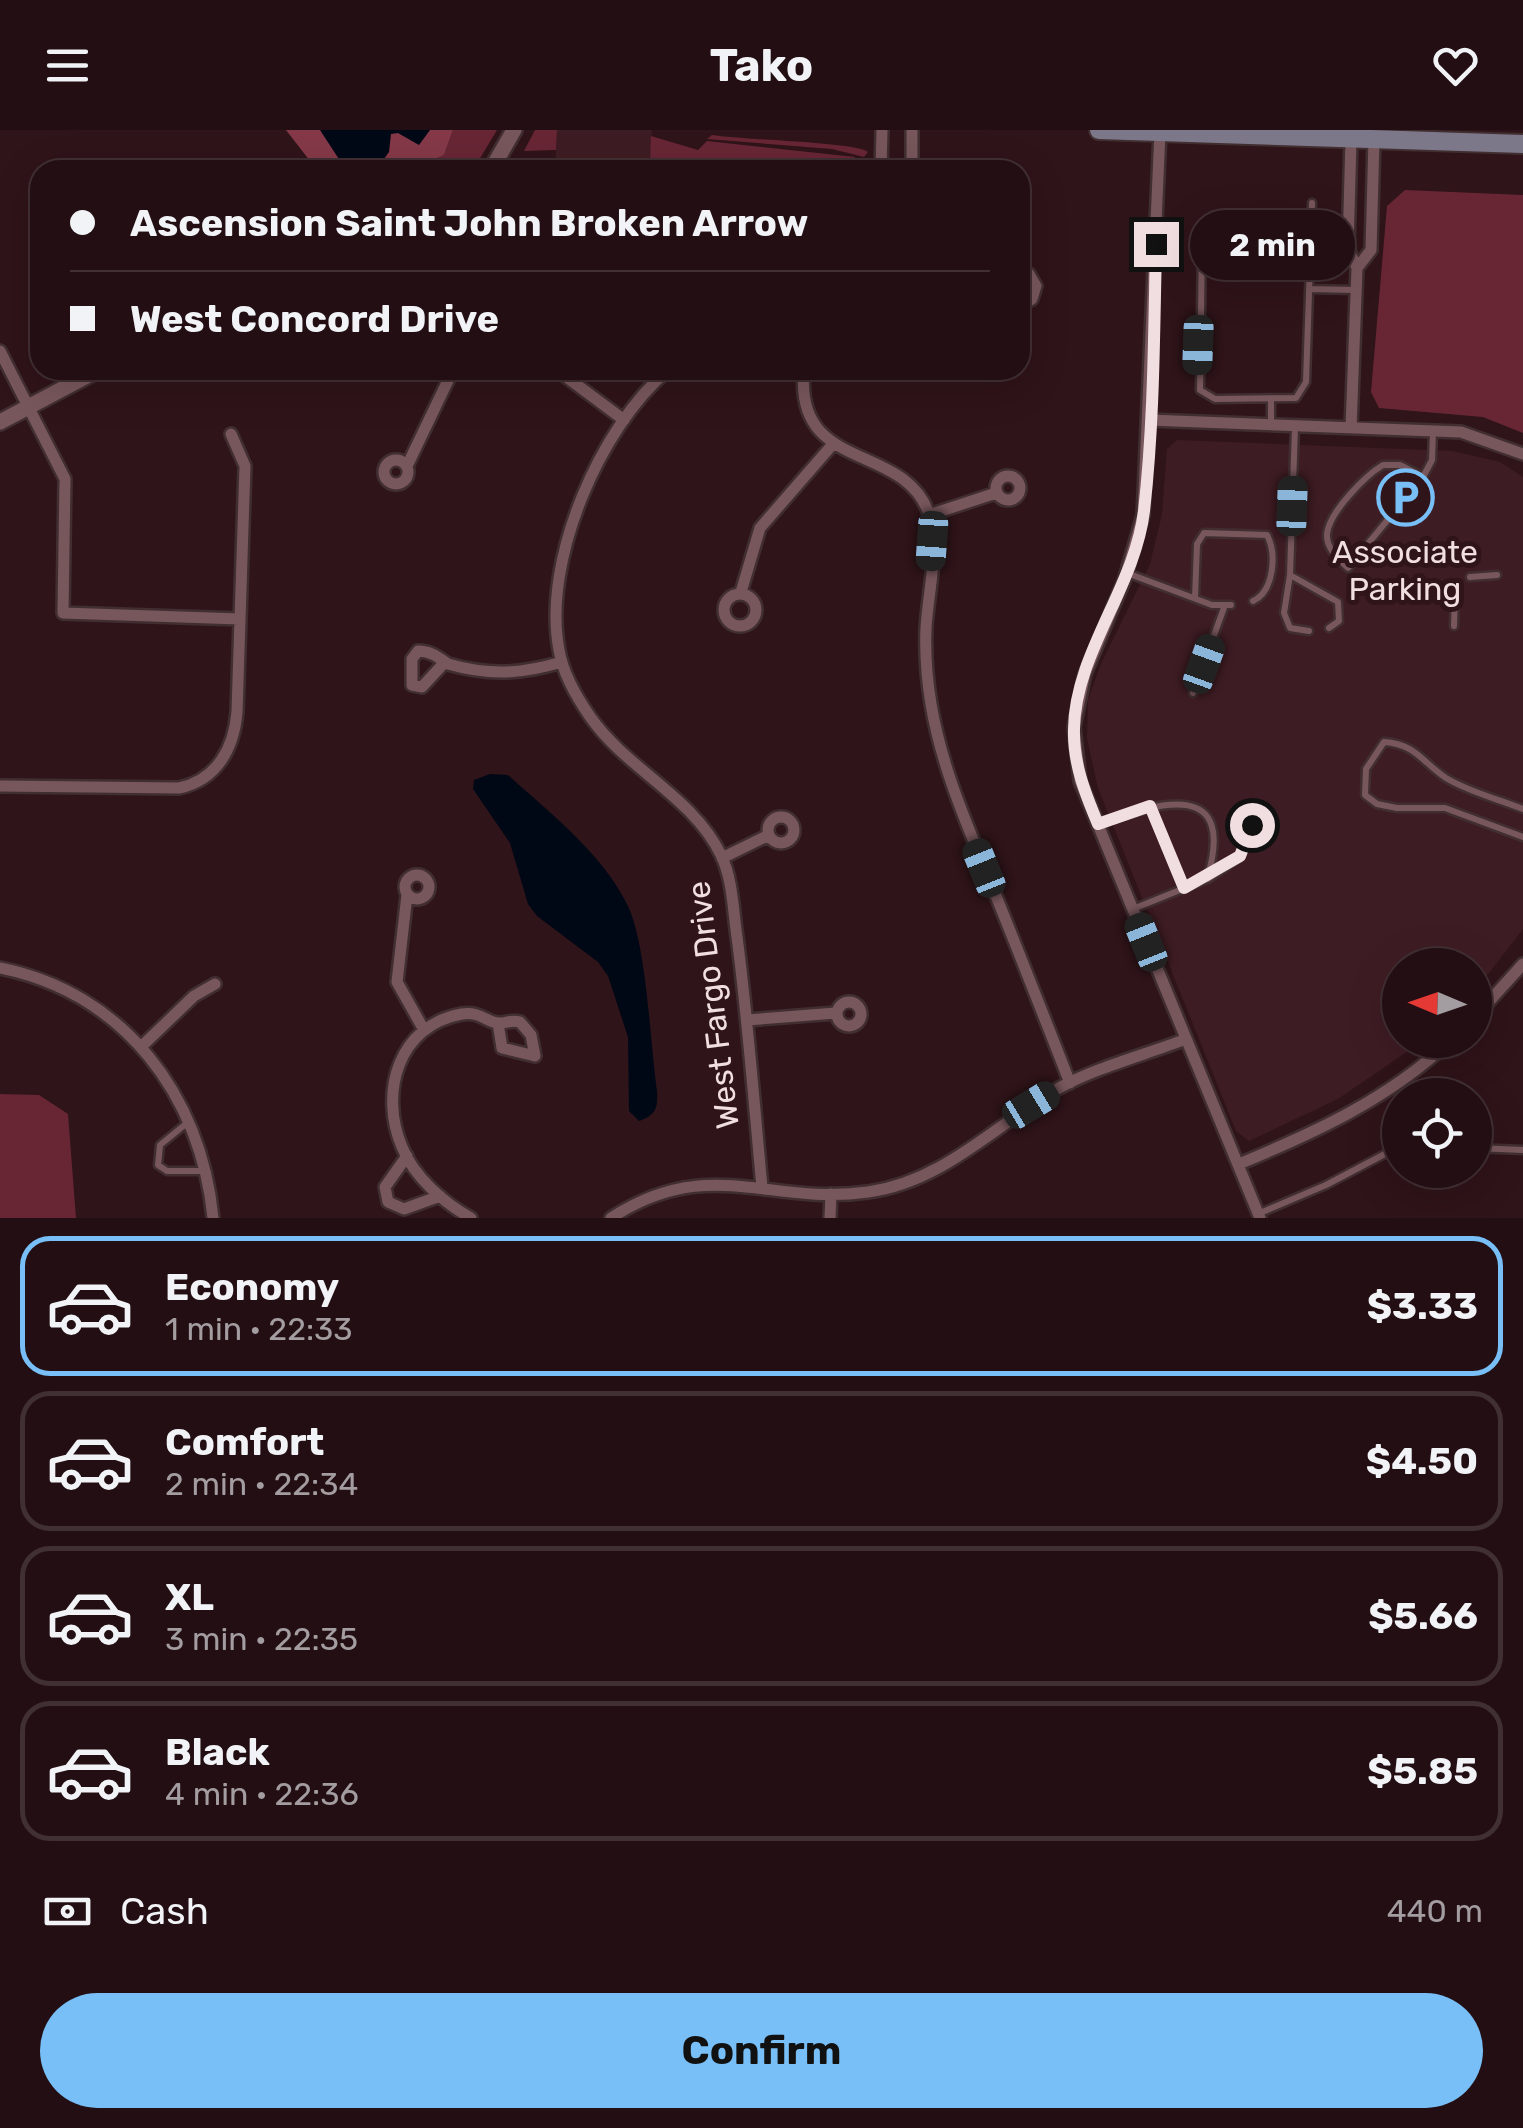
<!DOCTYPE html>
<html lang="en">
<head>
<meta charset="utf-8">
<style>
  body { margin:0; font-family:Rubik,sans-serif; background:#2f1d21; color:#f1f3f6; height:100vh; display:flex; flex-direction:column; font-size:38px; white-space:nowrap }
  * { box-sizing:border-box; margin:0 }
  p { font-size:32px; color:#a39ca0 }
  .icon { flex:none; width:55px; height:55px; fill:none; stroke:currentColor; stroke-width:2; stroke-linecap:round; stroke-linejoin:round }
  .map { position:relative; height:1088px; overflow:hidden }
  .sheet { display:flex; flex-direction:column; background:#230f13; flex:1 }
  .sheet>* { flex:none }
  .banner { position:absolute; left:30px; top:30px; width:1000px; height:220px; border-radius:30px; box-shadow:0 10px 40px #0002,0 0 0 2px #402f33; display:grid; align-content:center; height:220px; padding:0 40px; background:#230f13 }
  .needle { width:65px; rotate:272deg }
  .buttons { position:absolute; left:1382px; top:818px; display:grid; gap:20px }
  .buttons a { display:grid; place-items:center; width:110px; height:110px; border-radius:50%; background:#230f13; box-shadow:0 10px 40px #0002,0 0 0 2px #402f33; font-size:50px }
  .end { position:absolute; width:45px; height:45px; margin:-22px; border:12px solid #f1dee0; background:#111; box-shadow:0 0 0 5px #111 }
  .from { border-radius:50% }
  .bubble { position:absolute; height:70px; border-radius:35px; background:#230f13; box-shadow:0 10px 40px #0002,0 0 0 2px #402f33; font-size:32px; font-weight:700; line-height:70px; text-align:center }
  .car { position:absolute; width:30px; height:60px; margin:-30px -15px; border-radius:12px; box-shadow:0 0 8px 2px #0007; background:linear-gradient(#222 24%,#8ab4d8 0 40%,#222 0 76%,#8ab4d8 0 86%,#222 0) }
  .banner b { display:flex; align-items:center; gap:35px; height:95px; font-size:38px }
  .banner b+b { border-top:2px solid #402f33 }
  .banner i { width:25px; height:25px; background:#f1f3f6 }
  ul { padding:18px 0 0; list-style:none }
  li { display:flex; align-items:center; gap:30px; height:140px; margin:0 20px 15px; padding:0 20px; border:5px solid #402f33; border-radius:30px }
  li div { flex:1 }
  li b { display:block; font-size:38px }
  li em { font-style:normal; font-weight:700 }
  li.selected { border-color:#78bff7 }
  li>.icon { width:90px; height:90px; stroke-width:1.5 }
  .pay { display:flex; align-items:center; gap:25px; height:110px; padding:0 40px; font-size:38px }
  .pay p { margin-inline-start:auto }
  .cta { display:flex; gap:20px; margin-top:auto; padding:20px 40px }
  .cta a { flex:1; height:115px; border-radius:60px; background:#78bff7; color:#111; font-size:40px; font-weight:700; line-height:115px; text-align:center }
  header { display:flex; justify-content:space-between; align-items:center; height:130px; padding:0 40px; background:#230f13; font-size:45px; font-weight:700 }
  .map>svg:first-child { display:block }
</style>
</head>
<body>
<header><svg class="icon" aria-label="menu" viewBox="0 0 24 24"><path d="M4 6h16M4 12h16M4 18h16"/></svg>Tako<svg class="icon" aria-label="heart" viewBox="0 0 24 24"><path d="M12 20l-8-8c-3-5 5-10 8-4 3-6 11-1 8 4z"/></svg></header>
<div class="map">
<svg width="1523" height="1088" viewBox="0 0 1523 1088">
  <rect width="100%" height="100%" fill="#2f1419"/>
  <path fill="#3e1c23" d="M 557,0 L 652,0 L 650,40 L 555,40 Z
    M 1177,310 L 1453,321 L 1500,332 L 1523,347 L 1523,799 L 1475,861 L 1475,835 L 1400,835 L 1400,910 L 1424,910 L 1338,969 L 1249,1011 L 1236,1001 L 1098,658 L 1087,609 L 1088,570 L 1100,536 L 1150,434 L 1162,384 L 1167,319 Z"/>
  <path fill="#682635" d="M 453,0 L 497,0 L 473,40 L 413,40 L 444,25 Z
    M 535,0 L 557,0 L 556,20 L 524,21 Z
    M 712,5 C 743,10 856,12 868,22 L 864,27 L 832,19 L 707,9 Z
    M 651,6 L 698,20 L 707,11 L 855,27 L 854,33 L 650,34 Z
    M 1405,60 L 1523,65 L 1523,303 L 1483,287 L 1379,278 L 1371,262 L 1387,76 Z
    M 0,964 L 39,965 L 68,984 L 76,1088 L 0,1088 Z"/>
  <path fill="#853948" d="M 286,0 L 453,0 L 444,25 L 412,40 L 317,40 Z"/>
  <path fill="#000816" d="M 320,0 L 430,0 L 419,15 L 398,3 L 391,4 L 389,22 L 376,40 L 346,40 Z
    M 490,644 L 508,645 C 550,683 603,724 628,776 C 647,817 650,913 657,961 C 658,978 656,985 639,991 L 629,981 L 628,907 L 608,846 L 598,832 L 537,786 L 528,774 L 510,713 L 473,659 L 474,650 Z"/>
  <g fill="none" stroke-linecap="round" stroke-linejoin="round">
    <defs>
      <path id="service" d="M 1202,111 L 1200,260 L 1215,269 L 1296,268 L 1306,252 L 1312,73
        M 1310,159 L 1355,160
        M 1271,294 L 1271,270
        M 1295,297 L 1290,445 L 1284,483 L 1290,498 L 1309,501
        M 1423,347 L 1400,335 L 1383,335 C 1366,345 1329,382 1327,404 C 1326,419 1339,429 1348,438 L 1423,347 L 1432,330 L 1433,301
        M 1127,443 L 1212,475 L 1231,475
        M 1290,445 L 1338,472 L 1339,491 L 1329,498
        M 1470,447 L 1497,445
        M 1195,468 L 1197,414 L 1204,403 L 1267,405 C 1277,424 1274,461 1253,471
        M 1454,496 L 1455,466
        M 1193,563 L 1225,475
        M 1150,676 L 1184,759
        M 1523,679 C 1498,669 1469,662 1446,648 C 1423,633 1416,614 1384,612 L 1366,639 L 1365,665 L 1377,674 L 1397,678 L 1445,678 L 1523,707
        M 1099,694 C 1161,671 1237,649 1207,749 L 1133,779
        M 1208,749 L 1240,727 L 1252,695
        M 187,993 L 160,1015 L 158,1035 L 167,1041 L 207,1041
        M 1475,1018 L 1523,1020
        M 1260,1083 L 1326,1055 L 1400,1016"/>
      <path id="minor" d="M 1160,2 L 1143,385 L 1124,451 L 1085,544 L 1074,597 L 1080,651 L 1260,1088
        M 1351,9 L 1348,119 L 1357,138 L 1351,298
        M 881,40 L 882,0
        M 912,40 L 912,0
        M 1357,138 L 1371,120 L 1374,9
        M 1020,141 L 1029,144 L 1036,156 L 1032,169 L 1020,175
        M 0,221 L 65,349 L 63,483 L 240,489
        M 557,240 L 624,290
        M 668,240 C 600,297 542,431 559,520 C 563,544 577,568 591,588 C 628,640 693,667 721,725 C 733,750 733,781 737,807 C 748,890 754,974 762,1057
        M 804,240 C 794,344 904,311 929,384 C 940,418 928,462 926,498 C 925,522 927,550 931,574 C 942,640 969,699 994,761 C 1020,825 1045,889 1070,953
        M 1149,290 L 1461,302 L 1523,324
        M384 342a12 12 0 1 1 24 0a12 12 0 1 1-24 0Z
        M 407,336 L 453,240
        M996 358a12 12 0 1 1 24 0a12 12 0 1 1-24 0Z
        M 929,385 L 996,363
        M 741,462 L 760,398 L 833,314
        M724 480a16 16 0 1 1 32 0a16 16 0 1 1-32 0Z
        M 445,532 L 422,557 L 412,555 L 412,529 L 418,521 C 431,521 438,527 448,534 C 490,546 521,544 562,532
        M 0,656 L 179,658 C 217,650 234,618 237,582 L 245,336 L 231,304
        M768 700a13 13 0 1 1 26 0a13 13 0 1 1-26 0Z
        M 722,728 L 769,705
        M405 757a12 12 0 1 1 24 0a12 12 0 1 1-24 0Z
        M 407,765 L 397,852 L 424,900
        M 0,838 C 124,863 201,965 213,1088
        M837 884a12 12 0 1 1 24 0a12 12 0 1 1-24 0Z
        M 1475,887 L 1523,834
        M 747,890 L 836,883
        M 143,915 L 194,866 L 215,854
        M 407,1026 L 385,1057 L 388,1072 L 404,1079 L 440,1066
        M 1239,1034 C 1316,1002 1389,969 1451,910
        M 471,1088 C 444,1073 414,1047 402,1017 C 379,963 398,895 462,884 C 480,881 486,892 498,893 C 506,894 510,889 520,892 L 531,905 L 535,926 L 502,918 L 498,893
        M 611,1088 C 709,1024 768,1076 868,1062 C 943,1052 995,995 1059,958 C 1097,937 1145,925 1186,909
        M 830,1088 L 831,1064"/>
      <path id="tertiary" d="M 491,40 L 514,0
        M 0,292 L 98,240"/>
      <path id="secondary" d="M 1099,0 L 1523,14"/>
    </defs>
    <use href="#service" stroke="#412e31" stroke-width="11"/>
    <use href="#minor" stroke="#412e31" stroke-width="16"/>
    <use href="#tertiary" stroke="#412e31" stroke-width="20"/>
    <use href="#secondary" stroke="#412e31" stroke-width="22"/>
    <use href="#service" stroke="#78575c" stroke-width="6"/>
    <use href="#minor" stroke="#78575c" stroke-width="11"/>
    <use href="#tertiary" stroke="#78575c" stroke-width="15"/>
    <use href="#secondary" stroke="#7d7889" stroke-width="18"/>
  </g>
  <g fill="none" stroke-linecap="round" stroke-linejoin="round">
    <path stroke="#f1dee0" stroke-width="12" d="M 1156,114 C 1154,203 1154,294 1144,381 C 1135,457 1075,523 1074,599 C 1073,633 1085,663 1098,694 L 1150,676 L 1184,758 L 1240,726 L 1252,695"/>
  </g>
  <defs>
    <symbol id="parking-ring" viewBox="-11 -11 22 22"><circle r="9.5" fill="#2f1419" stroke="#78bff7" stroke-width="1.5"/><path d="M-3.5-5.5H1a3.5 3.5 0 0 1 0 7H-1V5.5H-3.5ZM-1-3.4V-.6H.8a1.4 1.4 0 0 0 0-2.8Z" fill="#78bff7"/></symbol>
  </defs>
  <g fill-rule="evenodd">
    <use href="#parking-ring" x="1374" y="336" width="63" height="63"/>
  </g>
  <g text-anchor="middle" stroke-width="10" stroke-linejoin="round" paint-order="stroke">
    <g font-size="32" fill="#f1dee0" stroke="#2f1419">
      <text x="1405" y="433">Associate<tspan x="1405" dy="37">Parking</tspan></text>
    </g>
    <g font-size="32" fill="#f1dee0" stroke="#2f1419">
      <text transform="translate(713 875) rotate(-97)" y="11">West Fargo Drive</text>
    </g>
  </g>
</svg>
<div class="buttons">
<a><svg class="needle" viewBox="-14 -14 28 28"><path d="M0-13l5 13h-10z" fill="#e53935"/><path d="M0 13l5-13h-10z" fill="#a39ca0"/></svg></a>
<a><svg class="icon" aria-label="locate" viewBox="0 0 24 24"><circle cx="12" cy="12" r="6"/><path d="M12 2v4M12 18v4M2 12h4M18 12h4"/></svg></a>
</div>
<i class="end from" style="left:1252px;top:695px"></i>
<i class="end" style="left:1156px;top:114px"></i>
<div class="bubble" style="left:1190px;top:80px;width:165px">2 min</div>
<i class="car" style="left:1198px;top:215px;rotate:182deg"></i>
<i class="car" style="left:1292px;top:376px;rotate:2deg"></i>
<i class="car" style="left:932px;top:411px;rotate:184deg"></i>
<i class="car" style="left:1204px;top:534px;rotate:20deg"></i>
<i class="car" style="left:984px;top:738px;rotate:338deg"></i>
<i class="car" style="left:1146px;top:812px;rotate:338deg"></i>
<i class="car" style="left:1031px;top:975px;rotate:59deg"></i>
<div class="banner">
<b><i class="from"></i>Ascension Saint John Broken Arrow</b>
<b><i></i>West Concord Drive</b>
</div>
</div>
<section class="sheet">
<ul>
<li class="selected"><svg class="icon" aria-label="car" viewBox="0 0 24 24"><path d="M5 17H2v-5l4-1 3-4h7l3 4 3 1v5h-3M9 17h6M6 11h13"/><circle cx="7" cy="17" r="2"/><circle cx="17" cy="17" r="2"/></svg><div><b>Economy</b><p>1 min · 22:33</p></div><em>$3.33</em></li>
<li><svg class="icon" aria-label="car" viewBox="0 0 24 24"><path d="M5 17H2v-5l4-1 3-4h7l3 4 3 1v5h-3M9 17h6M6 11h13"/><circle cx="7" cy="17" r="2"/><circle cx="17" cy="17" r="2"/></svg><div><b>Comfort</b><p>2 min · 22:34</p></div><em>$4.50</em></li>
<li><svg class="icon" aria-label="car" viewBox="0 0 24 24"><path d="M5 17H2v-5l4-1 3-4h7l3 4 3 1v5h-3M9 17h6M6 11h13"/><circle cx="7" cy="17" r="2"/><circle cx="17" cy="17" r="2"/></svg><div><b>XL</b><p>3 min · 22:35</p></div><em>$5.66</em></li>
<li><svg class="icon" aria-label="car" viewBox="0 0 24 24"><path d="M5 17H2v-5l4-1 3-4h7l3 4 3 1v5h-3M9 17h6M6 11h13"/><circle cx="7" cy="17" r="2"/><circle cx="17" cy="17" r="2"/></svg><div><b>Black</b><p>4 min · 22:36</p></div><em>$5.85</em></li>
</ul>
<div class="pay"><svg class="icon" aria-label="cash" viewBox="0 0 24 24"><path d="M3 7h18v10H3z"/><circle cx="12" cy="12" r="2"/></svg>Cash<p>440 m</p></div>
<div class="cta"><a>Confirm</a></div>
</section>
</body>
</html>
